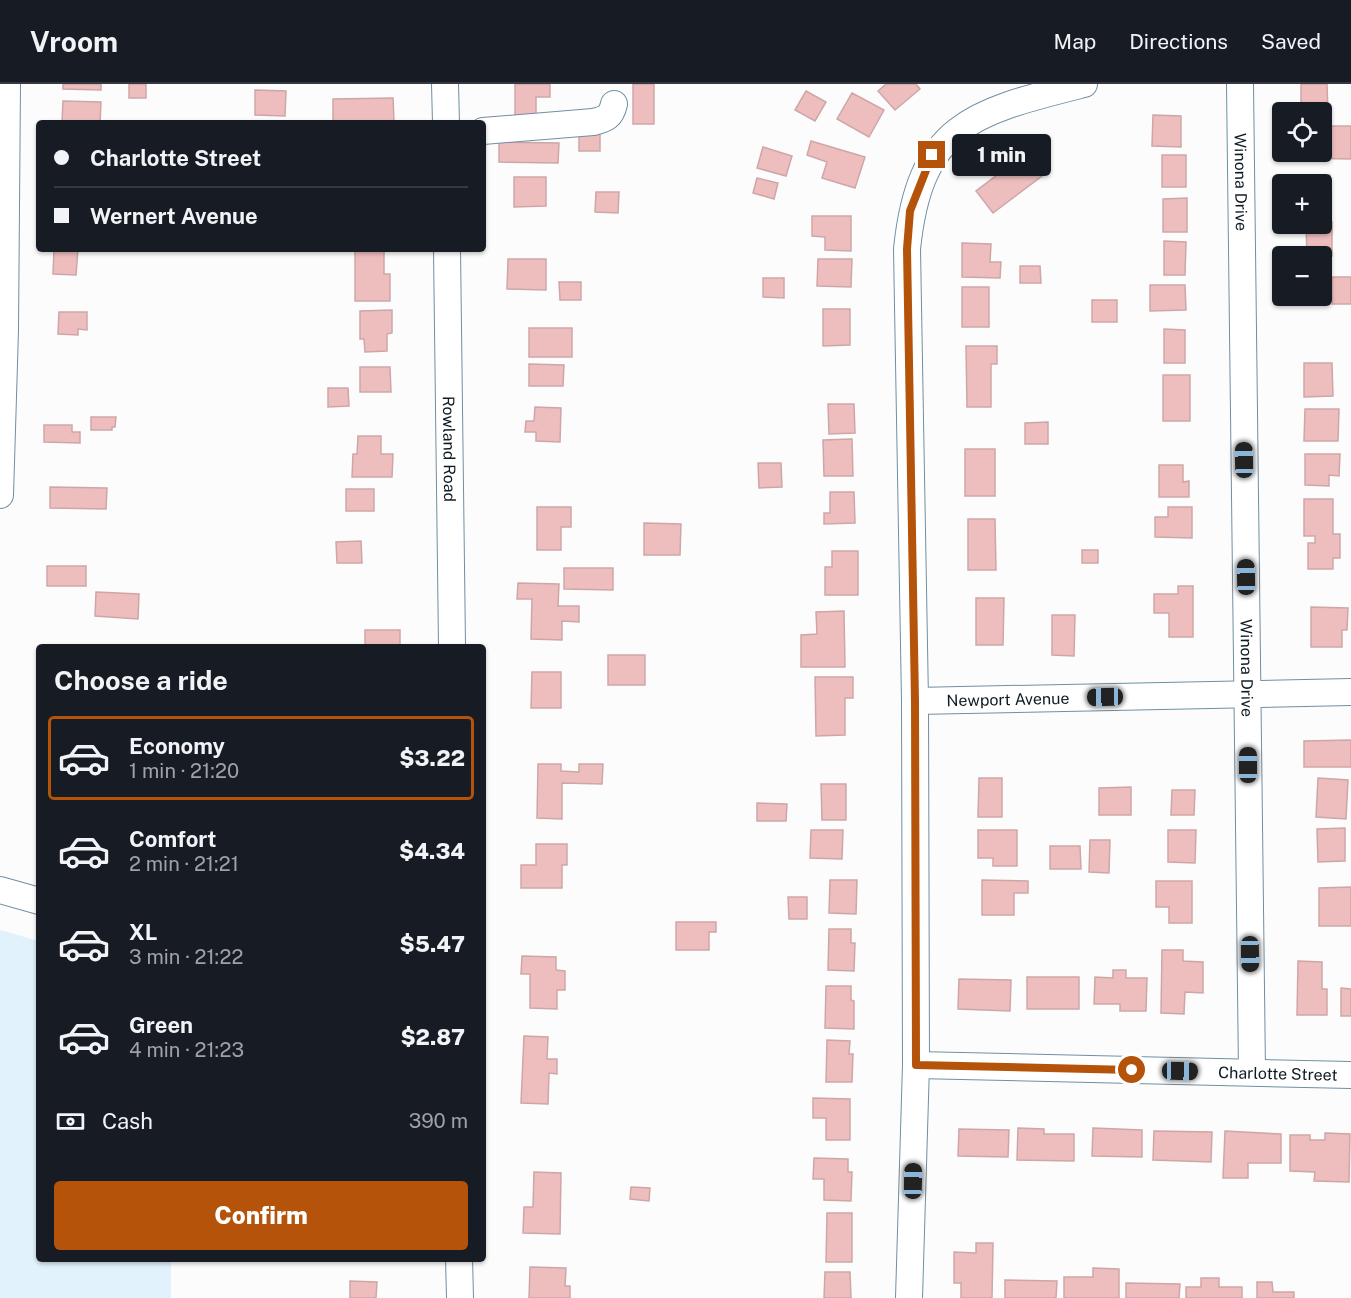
<!DOCTYPE html>
<html lang="en">
<head>
<meta charset="utf-8">
<style>
  body { margin:0; font-family:"Public Sans",sans-serif; background:#242831; color:#f1f3f6; height:100vh; display:flex; flex-direction:column; font-size:22px; white-space:nowrap }
  * { box-sizing:border-box; margin:0 }
  p { font-size:20px; color:#9ea1a6 }
  .icon { flex:none; width:33px; height:33px; fill:none; stroke:currentColor; stroke-width:2; stroke-linecap:round; stroke-linejoin:round }
  .map { position:relative; flex:1; overflow:hidden }
  .side { position:absolute; left:36px; top:560px; width:450px; height:618px; display:flex; flex-direction:column; background:#171b24; border-radius:6px; box-shadow:0 2px 4px #0004 }
  .side>* { flex:none }
  .hud { position:absolute; left:36px; top:36px; width:450px; height:132px; border-radius:6px; box-shadow:0 2px 4px #0004; display:grid; align-content:center; height:132px; padding:0 18px; background:#171b24 }
  .fabs { position:absolute; left:1272px; top:18px; display:grid; gap:12px }
  .fabs a { display:grid; place-items:center; width:60px; height:60px; border-radius:6px; background:#171b24; box-shadow:0 2px 4px #0004; font-size:30px }
  .end { position:absolute; width:27px; height:27px; margin:-14px; border:8px solid #b45309; background:#fff; box-shadow:0 0 0 3px #fff }
  .from { border-radius:50% }
  .bubble { position:absolute; height:42px; border-radius:6px; background:#171b24; box-shadow:0 2px 4px #0004; font-size:20px; font-weight:800; line-height:42px; text-align:center }
  .car { position:absolute; width:18px; height:36px; margin:-18px -9px; border-radius:8px; box-shadow:0 0 4px 2px #0007; background:linear-gradient(#222 24%,#8ab4d8 0 40%,#222 0 76%,#8ab4d8 0 86%,#222 0) }
  .hud b { display:flex; align-items:center; gap:21px; height:57px; font-size:22px }
  .hud b+b { border-top:2px solid #363941 }
  .hud i { width:15px; height:15px; background:#f1f3f6 }
  ul { padding:0; list-style:none }
  li { display:flex; align-items:center; gap:18px; height:84px; margin:0 12px 9px; padding:0 6px; border:3px solid transparent; border-radius:6px }
  li div { flex:1 }
  li b { display:block; font-size:22px }
  li em { font-style:normal; font-weight:800 }
  li.current { border-color:#b45309 }
  li>.icon { width:54px; height:54px; stroke-width:1.5 }
  h2 { padding:0 18px; font-size:27px; line-height:72px }
  .pay { display:flex; align-items:center; gap:15px; height:66px; padding:0 18px; font-size:22px }
  .pay p { margin-inline-start:auto }
  .primary-button { display:flex; gap:12px; margin-top:auto; padding:12px 18px }
  .primary-button a { flex:1; height:69px; border-radius:6px; background:#b45309; color:#fff; font-size:24px; font-weight:800; line-height:69px; text-align:center }
  header { display:flex; align-items:center; gap:36px; box-sizing:border-box; height:84px; padding:0 30px; background:#171b24; border-bottom:2px solid #363941 }
  header strong { font-size:28px }
  nav { display:flex; gap:33px; margin-inline-start:auto; font-size:21px }
  .map>svg:first-child { display:block }
</style>
</head>
<body>
<header>
<strong>Vroom</strong>
<nav><a>Map</a><a>Directions</a><a>Saved</a></nav>
</header>
<div class="map">
<svg width="1351" height="1214" viewBox="0 0 1351 1214">
  <rect width="100%" height="100%" fill="#fcfcfc"/>
  <path fill="#e2f2fd" d="M 0,846 L 39,857 L 39,1174 L 171,1175 L 171,1214 L 0,1214 Z"/>
  <path fill="#eebebf" stroke="#cea6a7" stroke-width="1.5" d="M 63,0 L 101,0 L 101,6 L 63,5 Z
    M 129,0 L 146,0 L 146,14 L 129,14 Z
    M 515,0 L 550,0 L 550,13 L 536,13 L 536,33 L 515,33 Z
    M 633,0 L 654,0 L 654,40 L 633,40 Z
    M 886,0 L 916,0 L 920,5 L 895,26 L 878,7 Z
    M 1301,0 L 1327,0 L 1328,29 L 1301,28 Z
    M 255,6 L 286,7 L 285,32 L 255,31 Z
    M 806,7 L 826,18 L 815,37 L 795,26 Z
    M 852,9 L 884,26 L 869,53 L 837,35 Z
    M 393,14 L 394,37 L 333,38 L 333,15 Z
    M 63,17 L 101,18 L 100,39 L 62,39 Z
    M 1153,31 L 1181,32 L 1181,63 L 1152,62 Z
    M 1322,42 L 1351,42 L 1351,75 L 1297,74 L 1297,68 L 1322,68 Z
    M 579,47 L 600,47 L 600,67 L 579,67 Z
    M 811,57 L 865,73 L 855,104 L 822,94 L 827,78 L 807,71 Z
    M 499,58 L 559,59 L 558,79 L 499,78 Z
    M 763,63 L 792,72 L 786,92 L 757,84 Z
    M 1025,70 L 1042,92 L 993,129 L 976,107 Z
    M 1162,71 L 1186,71 L 1186,103 L 1162,103 Z
    M 1305,91 L 1330,91 L 1330,124 L 1322,124 L 1322,100 L 1305,100 Z
    M 514,93 L 546,93 L 546,122 L 514,123 Z
    M 757,94 L 778,99 L 774,115 L 753,109 Z
    M 596,108 L 619,108 L 618,129 L 595,128 Z
    M 1187,114 L 1187,148 L 1163,148 L 1163,115 Z
    M 812,132 L 851,132 L 851,167 L 825,166 L 825,153 L 812,152 Z
    M 1332,138 L 1332,172 L 1307,172 L 1306,140 Z
    M 1164,157 L 1186,158 L 1185,191 L 1164,191 Z
    M 962,159 L 991,160 L 990,178 L 1001,178 L 1000,194 L 962,193 Z
    M 54,165 L 78,165 L 76,191 L 53,190 Z
    M 355,165 L 384,165 L 384,190 L 390,190 L 390,217 L 355,217 Z
    M 508,175 L 546,175 L 546,206 L 507,205 Z
    M 818,175 L 852,175 L 851,203 L 817,202 Z
    M 1020,182 L 1040,182 L 1041,199 L 1020,199 Z
    M 1332,193 L 1351,193 L 1351,220 L 1332,220 Z
    M 763,194 L 784,194 L 784,214 L 763,213 Z
    M 559,198 L 581,198 L 581,216 L 560,216 Z
    M 1150,201 L 1185,201 L 1186,226 L 1150,227 Z
    M 962,203 L 989,203 L 989,243 L 962,243 Z
    M 1092,216 L 1117,216 L 1117,238 L 1092,238 Z
    M 823,225 L 850,225 L 850,261 L 823,262 Z
    M 392,226 L 392,249 L 387,250 L 387,267 L 365,268 L 364,255 L 360,255 L 360,227 Z
    M 59,228 L 87,228 L 87,246 L 78,245 L 78,251 L 58,250 Z
    M 529,244 L 572,244 L 572,273 L 529,273 Z
    M 1164,245 L 1185,246 L 1185,279 L 1164,279 Z
    M 966,262 L 997,262 L 997,280 L 991,280 L 991,323 L 967,323 Z
    M 1304,279 L 1332,279 L 1333,312 L 1304,313 Z
    M 529,280 L 564,281 L 563,302 L 529,302 Z
    M 360,283 L 390,283 L 391,308 L 360,308 Z
    M 1163,291 L 1190,291 L 1190,337 L 1163,337 Z
    M 328,304 L 348,304 L 349,322 L 328,323 Z
    M 828,320 L 854,320 L 855,349 L 829,350 Z
    M 535,323 L 561,324 L 560,358 L 536,357 L 536,348 L 525,348 L 526,337 L 534,337 Z
    M 1305,325 L 1339,325 L 1338,357 L 1304,357 Z
    M 91,333 L 116,333 L 115,343 L 112,343 L 112,346 L 91,346 Z
    M 1048,338 L 1048,360 L 1025,360 L 1025,339 Z
    M 44,341 L 72,341 L 72,348 L 80,348 L 80,359 L 44,358 Z
    M 358,352 L 381,352 L 381,370 L 393,370 L 392,393 L 352,393 L 353,370 L 357,370 Z
    M 852,355 L 853,392 L 824,392 L 823,356 Z
    M 965,365 L 995,365 L 995,412 L 965,412 Z
    M 1305,370 L 1340,370 L 1339,392 L 1329,391 L 1329,402 L 1305,401 Z
    M 758,379 L 781,379 L 782,403 L 759,404 Z
    M 1159,381 L 1183,381 L 1183,398 L 1189,397 L 1189,413 L 1159,413 Z
    M 50,403 L 107,404 L 106,425 L 50,424 Z
    M 346,405 L 374,405 L 374,427 L 346,427 Z
    M 830,408 L 854,408 L 855,439 L 824,440 L 824,429 L 830,429 Z
    M 1304,415 L 1333,415 L 1333,450 L 1340,450 L 1340,474 L 1333,474 L 1333,485 L 1308,485 L 1308,459 L 1315,459 L 1315,452 L 1304,452 Z
    M 537,423 L 571,423 L 571,443 L 561,443 L 561,466 L 537,466 Z
    M 1168,423 L 1192,423 L 1192,454 L 1155,453 L 1155,433 L 1168,433 Z
    M 968,435 L 995,435 L 996,486 L 968,486 Z
    M 644,439 L 681,440 L 680,471 L 644,471 Z
    M 361,457 L 362,479 L 337,479 L 336,458 Z
    M 1082,466 L 1098,466 L 1098,479 L 1082,479 Z
    M 832,467 L 858,467 L 858,511 L 825,511 L 825,483 L 832,483 Z
    M 47,482 L 86,482 L 86,502 L 47,502 Z
    M 564,484 L 613,484 L 613,506 L 564,505 Z
    M 518,499 L 559,500 L 558,522 L 579,522 L 579,538 L 562,537 L 562,556 L 531,555 L 532,515 L 517,515 Z
    M 1178,502 L 1193,502 L 1193,553 L 1169,553 L 1169,529 L 1154,529 L 1154,510 L 1178,510 Z
    M 96,508 L 139,510 L 138,535 L 95,532 Z
    M 976,514 L 1004,514 L 1003,561 L 976,561 Z
    M 1311,523 L 1348,524 L 1347,546 L 1342,546 L 1342,563 L 1311,563 Z
    M 844,527 L 845,583 L 801,583 L 801,551 L 817,550 L 816,528 Z
    M 1052,531 L 1075,531 L 1074,572 L 1052,571 Z
    M 365,546 L 400,546 L 400,562 L 365,562 Z
    M 608,571 L 645,571 L 645,601 L 608,601 Z
    M 532,588 L 561,588 L 561,624 L 531,624 Z
    M 815,593 L 853,593 L 853,614 L 845,614 L 845,651 L 816,652 Z
    M 1351,656 L 1351,683 L 1304,683 L 1304,657 Z
    M 538,680 L 561,680 L 561,687 L 579,688 L 579,680 L 603,680 L 602,700 L 562,699 L 562,735 L 537,734 Z
    M 979,694 L 1002,694 L 1002,733 L 978,733 Z
    M 1318,694 L 1348,696 L 1346,735 L 1316,733 Z
    M 821,700 L 846,700 L 846,736 L 822,736 Z
    M 1131,703 L 1131,731 L 1099,731 L 1099,704 Z
    M 1172,706 L 1195,706 L 1194,731 L 1171,731 Z
    M 757,719 L 787,720 L 786,737 L 757,737 Z
    M 1345,744 L 1345,777 L 1318,778 L 1317,745 Z
    M 811,746 L 843,746 L 842,775 L 810,774 Z
    M 978,746 L 1017,746 L 1017,782 L 993,782 L 993,774 L 978,774 Z
    M 1168,746 L 1196,746 L 1195,779 L 1168,778 Z
    M 1090,756 L 1110,756 L 1109,789 L 1089,788 Z
    M 536,760 L 567,760 L 567,781 L 562,781 L 562,804 L 521,804 L 521,781 L 536,781 Z
    M 1050,762 L 1080,762 L 1081,785 L 1050,785 Z
    M 830,796 L 857,796 L 856,830 L 829,829 Z
    M 982,796 L 1028,797 L 1028,809 L 1014,809 L 1014,831 L 982,831 Z
    M 1156,797 L 1192,797 L 1192,839 L 1169,839 L 1169,823 L 1156,823 Z
    M 1351,803 L 1351,842 L 1319,842 L 1319,804 Z
    M 788,813 L 807,813 L 807,835 L 789,835 Z
    M 676,838 L 716,838 L 716,848 L 709,848 L 709,866 L 676,866 Z
    M 829,845 L 851,845 L 851,859 L 855,859 L 854,887 L 828,886 Z
    M 1162,866 L 1183,866 L 1183,877 L 1203,878 L 1203,909 L 1185,908 L 1184,930 L 1161,929 Z
    M 522,872 L 556,873 L 556,886 L 565,887 L 565,906 L 557,906 L 557,925 L 530,924 L 530,890 L 521,890 Z
    M 1298,877 L 1322,878 L 1322,905 L 1327,905 L 1327,931 L 1297,931 Z
    M 1113,886 L 1126,886 L 1126,894 L 1147,894 L 1146,927 L 1120,927 L 1120,920 L 1094,920 L 1095,893 L 1113,894 Z
    M 1027,893 L 1079,893 L 1079,925 L 1027,925 Z
    M 959,895 L 1011,896 L 1010,927 L 958,925 Z
    M 826,902 L 851,902 L 851,916 L 854,917 L 854,945 L 825,944 Z
    M 1341,904 L 1351,905 L 1351,932 L 1341,932 Z
    M 524,952 L 548,953 L 547,975 L 557,975 L 557,990 L 549,989 L 548,1020 L 521,1019 Z
    M 827,956 L 850,957 L 849,970 L 853,970 L 852,998 L 826,998 Z
    M 813,1014 L 850,1015 L 850,1056 L 826,1056 L 826,1034 L 813,1034 Z
    M 1018,1044 L 1044,1045 L 1044,1050 L 1074,1050 L 1074,1077 L 1017,1076 Z
    M 1093,1044 L 1142,1046 L 1142,1073 L 1092,1072 Z
    M 959,1045 L 1009,1046 L 1008,1073 L 958,1072 Z
    M 1154,1047 L 1212,1048 L 1211,1078 L 1153,1076 Z
    M 1225,1047 L 1281,1050 L 1281,1079 L 1248,1079 L 1248,1094 L 1223,1094 Z
    M 1325,1049 L 1350,1050 L 1349,1098 L 1314,1097 L 1315,1088 L 1290,1087 L 1290,1051 L 1310,1051 L 1310,1056 L 1325,1056 Z
    M 814,1074 L 848,1075 L 848,1088 L 852,1088 L 851,1117 L 824,1116 L 824,1095 L 813,1095 Z
    M 534,1088 L 561,1089 L 560,1150 L 523,1149 L 524,1123 L 533,1123 Z
    M 631,1103 L 650,1104 L 649,1117 L 630,1115 Z
    M 827,1129 L 852,1129 L 852,1178 L 826,1178 Z
    M 976,1159 L 993,1159 L 992,1214 L 961,1214 L 961,1199 L 954,1199 L 954,1168 L 976,1169 Z
    M 530,1183 L 566,1184 L 565,1202 L 570,1202 L 570,1214 L 529,1214 Z
    M 1093,1184 L 1119,1185 L 1119,1214 L 1064,1214 L 1064,1193 L 1093,1193 Z
    M 825,1188 L 850,1188 L 851,1214 L 824,1214 Z
    M 1201,1194 L 1219,1194 L 1219,1203 L 1242,1203 L 1242,1214 L 1186,1214 L 1186,1203 L 1201,1203 Z
    M 1005,1196 L 1057,1197 L 1056,1214 L 1005,1214 Z
    M 350,1197 L 377,1198 L 376,1214 L 350,1214 Z
    M 1257,1198 L 1272,1198 L 1273,1208 L 1294,1208 L 1294,1214 L 1257,1214 Z
    M 1126,1199 L 1180,1200 L 1179,1214 L 1126,1214 Z"/>
  <g fill="none" stroke-linecap="round" stroke-linejoin="round">
    <defs>
      <g id="minor">
        <path d="M 445,0 L 446,39"/>
        <path id="s1" d="M 1240,0 L 1252,988"/>
        <path d="M 483,47 L 593,38 C 606,35 611,33 614,20"/>
        <path id="s2" d="M 447,165 L 452,562"/>
        <path d="M 0,411 L 5,246 L 7,0"/>
        <path id="s3" d="M 915,617 L 1351,608"/>
        <path d="M 0,806 L 39,817"/>
        <path id="s4" d="M 916,981 L 1351,991"/>
        <path d="M 459,1174 L 460,1214"/>
        <path d="M 909,1214 L 916,981 L 915,617 L 907,165 C 920,39 974,28 1084,0"/>
      </g>
    </defs>
    <use href="#minor" stroke="#6f8fa3" stroke-width="28"/>
    <use href="#minor" stroke="#fff" stroke-width="26"/>
  </g>
  <g fill="none" stroke-linecap="round" stroke-linejoin="round">
    <path stroke="#b45309" stroke-width="8" d="M 932,71 L 910,127 L 907,165 L 915,617 L 916,981 L 1132,986"/>
  </g>
  <g text-anchor="middle" stroke-width="5" stroke-linejoin="round" paint-order="stroke">
    <g font-size="16" fill="#0e1a22" stroke="#fcfcfc">
      <text dy="6" stroke="none"><textPath href="#s1" startOffset="98">Winona Drive</textPath></text>
      <text dy="6" stroke="none"><textPath href="#s2" startOffset="200">Rowland Road</textPath></text>
      <text dy="6" stroke="none"><textPath href="#s1" startOffset="584">Winona Drive</textPath></text>
      <text dy="6" stroke="none"><textPath href="#s3" startOffset="93">Newport Avenue</textPath></text>
      <text dy="6" stroke="none"><textPath href="#s4" startOffset="362">Charlotte Street</textPath></text>
    </g>
  </g>
</svg>
<div class="fabs">
<a><svg class="icon" aria-label="locate" viewBox="0 0 24 24"><circle cx="12" cy="12" r="6"/><path d="M12 2v4M12 18v4M2 12h4M18 12h4"/></svg></a>
<a>+</a>
<a>−</a>
</div>
<i class="end from" style="left:1132px;top:986px"></i>
<i class="end" style="left:932px;top:71px"></i>
<div class="bubble" style="left:952px;top:50px;width:99px">1 min</div>
<i class="car" style="left:1244px;top:376px;rotate:359deg"></i>
<i class="car" style="left:1246px;top:493px;rotate:359deg"></i>
<i class="car" style="left:1105px;top:613px;rotate:269deg"></i>
<i class="car" style="left:1248px;top:681px;rotate:0deg"></i>
<i class="car" style="left:1250px;top:870px;rotate:179deg"></i>
<i class="car" style="left:1180px;top:987px;rotate:91deg"></i>
<i class="car" style="left:913px;top:1097px;rotate:1deg"></i>
<div class="hud">
<b><i class="from"></i>Charlotte Street</b>
<b><i></i>Wernert Avenue</b>
</div>
<section class="side">
<h2>Choose a ride</h2>
<ul>
<li class="current"><svg class="icon" aria-label="car" viewBox="0 0 24 24"><path d="M5 17H2v-5l4-1 3-4h7l3 4 3 1v5h-3M9 17h6M6 11h13"/><circle cx="7" cy="17" r="2"/><circle cx="17" cy="17" r="2"/></svg><div><b>Economy</b><p>1 min · 21:20</p></div><em>$3.22</em></li>
<li><svg class="icon" aria-label="car" viewBox="0 0 24 24"><path d="M5 17H2v-5l4-1 3-4h7l3 4 3 1v5h-3M9 17h6M6 11h13"/><circle cx="7" cy="17" r="2"/><circle cx="17" cy="17" r="2"/></svg><div><b>Comfort</b><p>2 min · 21:21</p></div><em>$4.34</em></li>
<li><svg class="icon" aria-label="car" viewBox="0 0 24 24"><path d="M5 17H2v-5l4-1 3-4h7l3 4 3 1v5h-3M9 17h6M6 11h13"/><circle cx="7" cy="17" r="2"/><circle cx="17" cy="17" r="2"/></svg><div><b>XL</b><p>3 min · 21:22</p></div><em>$5.47</em></li>
<li><svg class="icon" aria-label="car" viewBox="0 0 24 24"><path d="M5 17H2v-5l4-1 3-4h7l3 4 3 1v5h-3M9 17h6M6 11h13"/><circle cx="7" cy="17" r="2"/><circle cx="17" cy="17" r="2"/></svg><div><b>Green</b><p>4 min · 21:23</p></div><em>$2.87</em></li>
</ul>
<div class="pay"><svg class="icon" aria-label="cash" viewBox="0 0 24 24"><path d="M3 7h18v10H3z"/><circle cx="12" cy="12" r="2"/></svg>Cash<p>390 m</p></div>
<div class="primary-button"><a>Confirm</a></div>
</section>
</div>
</body>
</html>
